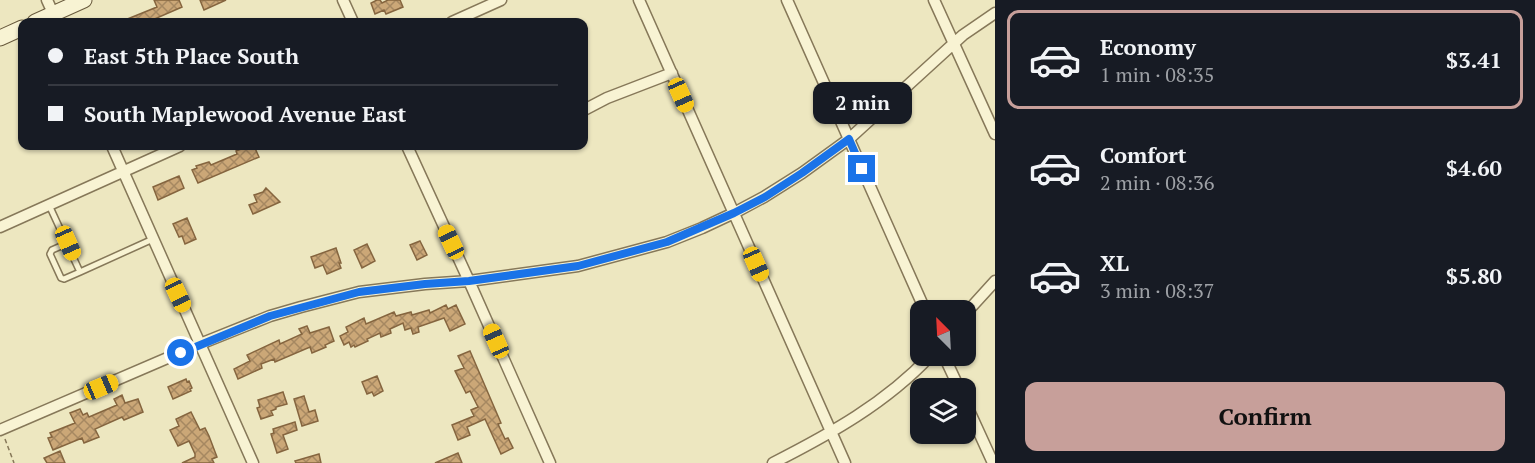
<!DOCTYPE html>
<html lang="en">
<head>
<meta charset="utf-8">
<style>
  body { margin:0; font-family:"PT Serif",serif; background:#20242c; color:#f1f3f6; height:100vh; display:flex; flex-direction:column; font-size:22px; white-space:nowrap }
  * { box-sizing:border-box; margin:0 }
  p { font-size:20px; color:#9ea1a6 }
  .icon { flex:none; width:33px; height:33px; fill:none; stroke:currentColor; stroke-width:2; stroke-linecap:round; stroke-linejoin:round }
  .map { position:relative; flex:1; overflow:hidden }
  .details { display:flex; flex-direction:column; background:#171b24; width:540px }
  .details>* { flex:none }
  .hud { position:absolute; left:18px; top:18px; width:570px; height:132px; border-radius:12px; box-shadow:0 2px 4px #0004; display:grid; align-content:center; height:132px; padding:0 30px; background:#171b24 }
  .needle { width:39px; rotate:336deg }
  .buttons { position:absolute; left:910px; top:300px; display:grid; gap:12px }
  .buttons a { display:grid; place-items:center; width:66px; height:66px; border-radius:12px; background:#171b24; box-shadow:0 2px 4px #0004; font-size:30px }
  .end { position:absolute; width:27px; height:27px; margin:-14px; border:8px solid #1a73e8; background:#fff; box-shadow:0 0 0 3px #fff }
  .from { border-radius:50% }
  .bubble { position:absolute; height:42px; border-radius:12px; background:#171b24; box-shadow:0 2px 4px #0004; font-size:20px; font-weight:700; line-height:42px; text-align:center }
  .car { position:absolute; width:18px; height:36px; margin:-18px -9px; border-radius:8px; box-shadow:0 0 4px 2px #0007; background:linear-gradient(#f5c518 24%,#345 0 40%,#f5c518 0 76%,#345 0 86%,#f5c518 0) }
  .hud b { display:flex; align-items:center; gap:21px; height:57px; font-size:22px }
  .hud b+b { border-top:2px solid #363941 }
  .hud i { width:15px; height:15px; background:#f1f3f6 }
  ul { padding:10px 0 0; list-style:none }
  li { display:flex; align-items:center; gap:18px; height:99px; margin:0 12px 9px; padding:0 18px; border:3px solid transparent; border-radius:12px }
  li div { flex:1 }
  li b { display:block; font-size:22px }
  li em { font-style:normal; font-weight:700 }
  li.on { border-color:#c79f9a }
  li>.icon { width:54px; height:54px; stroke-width:1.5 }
  .button { display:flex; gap:12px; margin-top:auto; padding:12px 30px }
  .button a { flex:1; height:69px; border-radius:12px; background:#c79f9a; color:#111; font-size:24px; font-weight:700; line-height:69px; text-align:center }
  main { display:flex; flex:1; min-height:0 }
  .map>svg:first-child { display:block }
</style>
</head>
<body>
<main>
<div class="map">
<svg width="995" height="463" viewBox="0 0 995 463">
  <defs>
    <pattern id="building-cross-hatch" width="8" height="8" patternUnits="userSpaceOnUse" patternTransform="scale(1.5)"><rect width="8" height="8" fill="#cba777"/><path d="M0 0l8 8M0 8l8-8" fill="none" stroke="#a68861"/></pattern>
  </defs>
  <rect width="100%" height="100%" fill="#ede7c0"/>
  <path fill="url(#building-cross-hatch)" stroke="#85653f" stroke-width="1.5" d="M 154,0 L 179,0 L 182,7 L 152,20 L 153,22 L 120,22 L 157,7 Z
    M 200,0 L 226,0 L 204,10 Z
    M 377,0 L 380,0 L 382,3 L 388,0 L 400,0 L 403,7 L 386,14 L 384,10 L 375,14 L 371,3 Z
    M 249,146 L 254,146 L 259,157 L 198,183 L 192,170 L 197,168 L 196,166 L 209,162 L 211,165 L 237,154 L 236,151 Z
    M 179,176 L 184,188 L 158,200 L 153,187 Z
    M 266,188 L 280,202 L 253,214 L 249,205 L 257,202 L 254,195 L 263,192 Z
    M 187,218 L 196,239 L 185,244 L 182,236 L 179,237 L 173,224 Z
    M 420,241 L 427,255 L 417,260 L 410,245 Z
    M 367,244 L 375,261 L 362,268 L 354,250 Z
    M 336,248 L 341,263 L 339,263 L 341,268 L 327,274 L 323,265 L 315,268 L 311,257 Z
    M 446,305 L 448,309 L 456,305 L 465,324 L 450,331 L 444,318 L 418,327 L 419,332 L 413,334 L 411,328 L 405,330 L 403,323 L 390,329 L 391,333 L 381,337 L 380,333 L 367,339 L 368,341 L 355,347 L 354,345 L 351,347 L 349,342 L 344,345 L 340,336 L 348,332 L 346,327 L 364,318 L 366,324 L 394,312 L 396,316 L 411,312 L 412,315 L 429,310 L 430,313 Z
    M 307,326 L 310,333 L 329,327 L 334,341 L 325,345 L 326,347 L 312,353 L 310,347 L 275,362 L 274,359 L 261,364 L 262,368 L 238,379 L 234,369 L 250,361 L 247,355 L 279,340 L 280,344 L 302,334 L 299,329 Z
    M 470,351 L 501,423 L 498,424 L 505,439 L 508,438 L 513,448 L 501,454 L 485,419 L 467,427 L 470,435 L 458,440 L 452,425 L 474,416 L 471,410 L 478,407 L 470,391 L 466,393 L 455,371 L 464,368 L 458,356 Z
    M 377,376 L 383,391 L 374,396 L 372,392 L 367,394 L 362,382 Z
    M 186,379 L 187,382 L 189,381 L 192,388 L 190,389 L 191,391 L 173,399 L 168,387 Z
    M 283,392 L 287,404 L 276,407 L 276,409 L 271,411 L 273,415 L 261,419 L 257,408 L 260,407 L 258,400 Z
    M 122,395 L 125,403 L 138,399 L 143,412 L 124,420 L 122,417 L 95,429 L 99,437 L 84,443 L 82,438 L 53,450 L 48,438 L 52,437 L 50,433 L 75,423 L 70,413 L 80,409 L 83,415 L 87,413 L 89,417 L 117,405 L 114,399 Z
    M 304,396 L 309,412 L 315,410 L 318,421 L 302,426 L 294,399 Z
    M 191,412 L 200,430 L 205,428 L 209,436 L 217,457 L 212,459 L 214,463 L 182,463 L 195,457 L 195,454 L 189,441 L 178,446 L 170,430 L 179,426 L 176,419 Z
    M 295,422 L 297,430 L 283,435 L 288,449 L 277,453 L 271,434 L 274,433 L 273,429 Z
    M 60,451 L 65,463 L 47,463 L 44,458 Z
    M 458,453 L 462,463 L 435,463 Z
    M 319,454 L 321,463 L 296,463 L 295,461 Z"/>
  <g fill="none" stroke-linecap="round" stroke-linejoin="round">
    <defs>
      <path id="lane" d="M 49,205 L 80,272 L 153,239
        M 68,243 L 52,250 L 50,254 L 61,278 L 64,279 L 80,272"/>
      <path id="street" d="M 47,0 L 57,22
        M 343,0 L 353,22
        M 639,0 L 845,463
        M 787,0 L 925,310
        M 934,0 L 995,134
        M 452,22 L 501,0
        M 584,110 L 607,98 L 672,73
        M 112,146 L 253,463
        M 407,146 L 469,281 L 550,463
        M 0,227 L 180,146
        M 966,313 L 995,281
        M 944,356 L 959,388
        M 966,404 L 993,463
        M 0,430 L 200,344 L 270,316 L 301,307 L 359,292 L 425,284 L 469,281 L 578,266 L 667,242 L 702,228 L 734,213 L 764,197 L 802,173 L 849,139 L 963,35 L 995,13
        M 773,463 C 830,434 886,403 930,356"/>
      <path id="secondary" d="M 35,22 L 84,0
        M 0,38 L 22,28"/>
    </defs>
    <use href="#lane" stroke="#867859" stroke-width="8"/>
    <use href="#street" stroke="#867859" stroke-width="13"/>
    <use href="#secondary" stroke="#68593c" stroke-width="17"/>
    <path stroke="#867859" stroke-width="1.5" stroke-dasharray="4.5 3" stroke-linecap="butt" d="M 5,439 L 14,463"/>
    <use href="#lane" stroke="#f8f3d3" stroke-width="5"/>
    <use href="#street" stroke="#f8f3d3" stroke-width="10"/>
    <use href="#secondary" stroke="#f8f3d3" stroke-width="15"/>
  </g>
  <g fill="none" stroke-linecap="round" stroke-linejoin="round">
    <path stroke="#1a73e8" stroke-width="8" d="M 181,353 L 270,316 L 359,292 L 425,284 L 469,281 L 578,266 L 667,242 L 734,213 L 765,197 L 802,173 L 849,139 L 862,169"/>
  </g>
</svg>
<div class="buttons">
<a><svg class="needle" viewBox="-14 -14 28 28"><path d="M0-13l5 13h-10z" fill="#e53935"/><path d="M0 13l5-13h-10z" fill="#9ea1a6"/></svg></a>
<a><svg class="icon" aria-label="layers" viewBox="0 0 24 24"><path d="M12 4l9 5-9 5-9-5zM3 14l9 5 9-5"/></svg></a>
</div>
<i class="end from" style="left:181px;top:353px"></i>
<i class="end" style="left:862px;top:169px"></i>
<div class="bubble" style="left:813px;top:82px;width:99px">2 min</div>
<i class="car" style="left:681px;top:95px;rotate:156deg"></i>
<i class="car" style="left:451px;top:242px;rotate:335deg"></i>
<i class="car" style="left:68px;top:243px;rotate:156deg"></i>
<i class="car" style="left:756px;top:264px;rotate:156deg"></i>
<i class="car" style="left:178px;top:295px;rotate:155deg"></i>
<i class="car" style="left:496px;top:341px;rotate:336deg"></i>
<i class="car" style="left:101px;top:387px;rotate:67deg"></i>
<div class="hud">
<b><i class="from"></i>East 5th Place South</b>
<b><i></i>South Maplewood Avenue East</b>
</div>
</div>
<section class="details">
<ul>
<li class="on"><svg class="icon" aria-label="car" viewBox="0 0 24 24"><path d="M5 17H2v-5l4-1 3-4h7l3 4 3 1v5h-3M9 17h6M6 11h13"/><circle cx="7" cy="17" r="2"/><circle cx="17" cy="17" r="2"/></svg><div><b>Economy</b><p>1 min · 08:35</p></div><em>$3.41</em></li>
<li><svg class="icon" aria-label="car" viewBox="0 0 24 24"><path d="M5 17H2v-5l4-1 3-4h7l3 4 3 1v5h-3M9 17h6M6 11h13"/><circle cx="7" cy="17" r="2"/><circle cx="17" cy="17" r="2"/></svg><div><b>Comfort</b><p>2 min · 08:36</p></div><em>$4.60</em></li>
<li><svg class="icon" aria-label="car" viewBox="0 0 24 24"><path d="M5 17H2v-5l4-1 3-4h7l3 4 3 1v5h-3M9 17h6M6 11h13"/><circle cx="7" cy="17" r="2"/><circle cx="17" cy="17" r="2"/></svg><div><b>XL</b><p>3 min · 08:37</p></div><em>$5.80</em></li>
</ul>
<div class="button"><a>Confirm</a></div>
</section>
</main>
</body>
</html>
